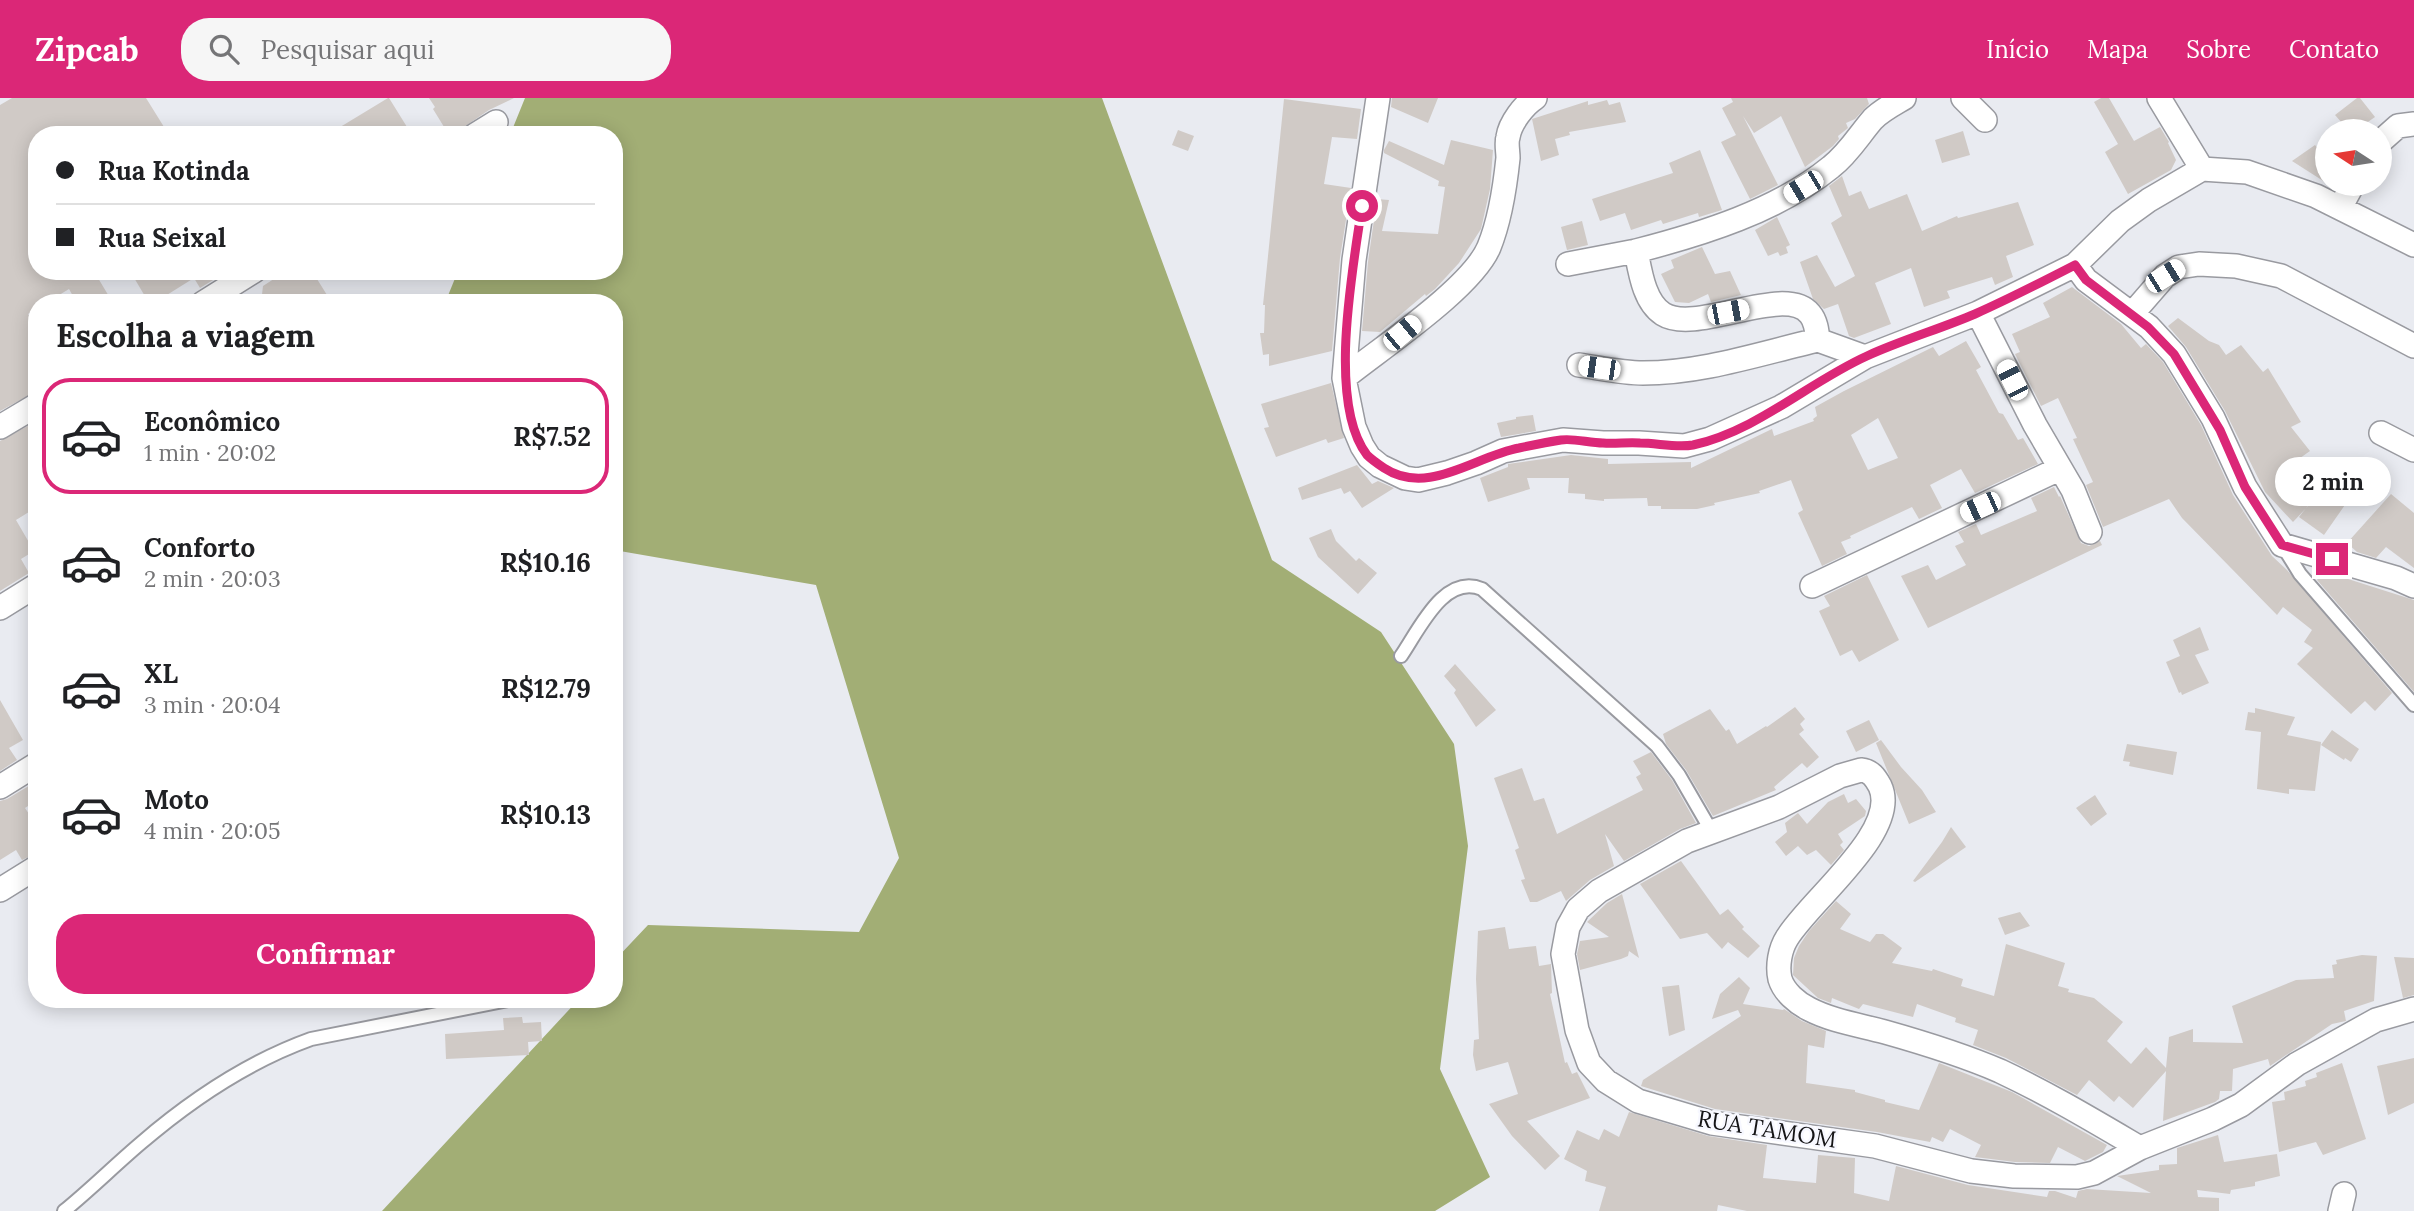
<!DOCTYPE html>
<html lang="pt">
<head>
<meta charset="utf-8">
<style>
  body { margin:0; font-family:Lora,serif; background:#f6f6f6; color:#202124; height:100vh; display:flex; flex-direction:column; font-size:26px; white-space:nowrap }
  * { box-sizing:border-box; margin:0 }
  p { font-size:23px; color:#757577 }
  .icon { flex:none; width:38px; height:38px; fill:none; stroke:currentColor; stroke-width:2; stroke-linecap:round; stroke-linejoin:round }
  .map { position:relative; flex:1; overflow:hidden }
  .drawer { position:absolute; left:28px; top:196px; width:595px; height:714px; display:flex; flex-direction:column; background:#fff; border-radius:28px; box-shadow:0 4px 18px #0003 }
  .drawer>* { flex:none }
  .top-card { position:absolute; left:28px; top:28px; width:595px; height:154px; border-radius:28px; box-shadow:0 4px 18px #0003; display:grid; align-content:center; height:154px; padding:0 28px; background:#fff }
  .needle { width:46px; rotate:282deg }
  .buttons { position:absolute; left:2315px; top:21px; display:grid; gap:14px }
  .buttons a { display:grid; place-items:center; width:77px; height:77px; border-radius:50%; background:#fff; box-shadow:0 4px 18px #0003; font-size:35px }
  .end { position:absolute; width:32px; height:32px; margin:-16px; border:9px solid #db2777; background:#fff; box-shadow:0 0 0 4px #fff }
  .from { border-radius:50% }
  .bubble { position:absolute; height:49px; border-radius:24px; background:#fff; box-shadow:0 4px 18px #0003; font-size:23px; font-weight:800; line-height:49px; text-align:center }
  .car { position:absolute; width:21px; height:42px; margin:-21px -10px; border-radius:9px; box-shadow:0 0 5px 2px #0007; background:linear-gradient(#fff 24%,#345 0 40%,#fff 0 76%,#345 0 86%,#fff 0) }
  .top-card b { display:flex; align-items:center; gap:24px; height:66px; font-size:26px }
  .top-card b+b { border-top:2px solid #e0e0e0 }
  .top-card i { width:18px; height:18px; background:#202124 }
  ul { padding:0; list-style:none }
  li { display:flex; align-items:center; gap:21px; height:116px; margin:0 14px 10px; padding:0 14px; border:4px solid transparent; border-radius:28px }
  li div { flex:1 }
  li b { display:block; font-size:26px }
  li em { font-style:normal; font-weight:800 }
  li.active { border-color:#db2777 }
  li>.icon { width:63px; height:63px; stroke-width:1.5 }
  h2 { padding:0 28px; font-size:32px; line-height:84px }
  .button { display:flex; gap:14px; margin-top:auto; padding:14px 28px }
  .button a { flex:1; height:80px; border-radius:28px; background:#db2777; color:#fff; font-size:28px; font-weight:800; line-height:80px; text-align:center }
  header { display:flex; align-items:center; gap:42px; box-sizing:border-box; height:98px; padding:0 35px; background:#db2777; color:#fff }
  header strong { font-size:33px }
  nav { display:flex; gap:38px; margin-inline-start:auto; font-size:24px }
  .search { width:490px; height:63px; background:#f6f6f6; display:flex; align-items:center; gap:18px; box-sizing:border-box; padding:0 24px; border-radius:28px; color:#757577; font-size:26px }
  .map>svg:first-child { display:block }
</style>
</head>
<body>
<header>
<strong>Zipcab</strong>
<div class="search"><svg class="icon" aria-label="search" viewBox="0 0 24 24"><circle cx="10" cy="10" r="6"/><path d="M15 15l6 6"/></svg>Pesquisar aqui</div>
<nav><a>Início</a><a>Mapa</a><a>Sobre</a><a>Contato</a></nav>
</header>
<div class="map">
<svg width="2414" height="1113" viewBox="0 0 2414 1113">
  <rect width="100%" height="100%" fill="#e9ebf1"/>
  <path fill="#a2ae75" d="M 525,0 L 1102,0 L 1272,462 L 1381,534 L 1454,646 L 1468,748 L 1440,971 L 1490,1079 L 1435,1113 L 382,1113 L 579,901 L 614,901 L 614,863 L 648,827 L 859,834 L 899,760 L 816,487 L 614,452 L 614,205 L 445,205 L 458,173 L 614,173 L 614,37 L 510,37 Z"/>
  <path fill="#d0cac6" fill-rule="evenodd" d="M 12,0 L 146,0 L 169,37 L 37,37 L 37,173 L 98,173 L 95,175 L 113,205 L 77,205 L 69,191 L 46,205 L 37,205 L 37,210 L 28,216 L 37,230 L 37,293 L 0,313 L 0,7 Z
    M 389,0 L 412,37 L 327,37 L 388,0 Z
    M 429,0 L 514,0 L 489,12 L 452,37 L 449,37 L 433,11 L 435,9 Z
    M 1392,0 L 1438,0 L 1428,25 L 1391,9 Z
    M 1731,0 L 1867,0 L 1869,6 L 1855,21 L 1846,25 L 1848,30 L 1838,38 L 1839,41 L 1833,48 L 1805,69 L 1781,18 L 1754,35 L 1743,18 L 1778,87 L 1750,101 L 1721,44 L 1736,37 L 1722,10 L 1733,4 Z
    M 2101,0 L 2109,0 L 2134,43 L 2160,29 L 2169,44 L 2168,45 L 2176,62 L 2171,72 L 2128,96 L 2105,54 L 2118,46 L 2094,4 Z
    M 2357,0 L 2360,0 L 2375,19 L 2355,33 L 2349,33 L 2335,17 Z
    M 1284,1 L 1361,11 L 1357,41 L 1332,39 L 1324,86 L 1351,90 L 1340,160 L 1332,253 L 1269,268 L 1269,256 L 1263,257 L 1260,235 L 1264,235 L 1265,207 L 1263,207 Z
    M 1607,2 L 1609,7 L 1620,4 L 1626,24 L 1569,34 L 1570,37 L 1555,41 L 1559,57 L 1541,63 L 1532,21 L 1588,3 L 1588,7 Z
    M 1178,32 L 1194,38 L 1188,53 L 1172,47 Z
    M 1963,33 L 1970,57 L 1942,65 L 1935,42 Z
    M 1451,42 L 1493,52 L 1490,91 L 1481,131 L 1459,165 L 1435,191 L 1426,198 L 1425,196 L 1380,234 L 1362,233 L 1368,164 L 1377,101 L 1389,102 L 1382,133 L 1438,136 L 1445,89 L 1438,88 L 1439,83 L 1384,55 L 1384,52 L 1389,43 L 1444,67 Z
    M 2315,47 L 2328,63 L 2328,86 L 2292,63 Z
    M 1700,52 L 1722,112 L 1699,119 L 1698,115 L 1663,126 L 1661,122 L 1631,132 L 1625,115 L 1600,123 L 1592,101 L 1673,75 L 1669,65 Z
    M 1842,78 L 1849,98 L 1861,93 L 1869,111 L 1907,96 L 1922,133 L 1957,118 L 1958,120 L 2018,104 L 2034,147 L 2006,158 L 2013,179 L 1995,187 L 1992,179 L 1947,193 L 1950,200 L 1924,209 L 1911,170 L 1875,185 L 1891,226 L 1854,240 L 1849,238 L 1838,206 L 1824,211 L 1813,201 L 1800,164 L 1817,157 L 1835,189 L 1855,178 L 1831,125 L 1842,118 L 1829,88 Z
    M 1777,119 L 1790,147 L 1786,149 L 1788,155 L 1780,158 L 1778,154 L 1768,158 L 1755,132 Z
    M 1582,123 L 1588,147 L 1567,152 L 1561,129 Z
    M 1702,149 L 1715,176 L 1730,173 L 1741,197 L 1711,204 L 1708,196 L 1689,205 L 1675,204 L 1661,176 L 1674,170 L 1671,162 Z
    M 130,173 L 221,173 L 223,176 L 200,190 L 194,180 L 154,205 L 149,205 Z
    M 286,173 L 312,173 L 332,205 L 261,205 L 263,188 Z
    M 2072,189 L 2121,226 L 2141,250 L 2146,246 L 2163,264 L 2201,327 L 2233,397 L 2272,458 L 2287,472 L 2392,595 L 2375,613 L 2365,603 L 2351,616 L 2297,566 L 2313,550 L 2304,544 L 2312,532 L 2283,509 L 2277,517 L 2182,420 L 2169,401 L 2103,429 L 2086,387 L 2093,384 L 2073,341 L 2077,340 L 2058,300 L 2041,308 L 2015,256 L 2020,254 L 2012,236 L 2050,219 L 2043,205 Z
    M 2178,220 L 2209,243 L 2219,247 L 2226,257 L 2241,247 L 2263,274 L 2268,270 L 2301,324 L 2291,329 L 2310,353 L 2276,377 L 2308,408 L 2293,424 L 2265,394 L 2225,313 L 2186,249 L 2168,228 Z
    M 1966,243 L 1981,269 L 1976,272 L 1999,315 L 2003,316 L 2018,342 L 2023,340 L 2038,366 L 1975,395 L 1961,371 L 1930,387 L 1942,410 L 1919,421 L 1912,409 L 1850,438 L 1851,440 L 1841,444 L 1847,456 L 1822,468 L 1798,415 L 1803,412 L 1791,382 L 1759,393 L 1760,395 L 1714,405 L 1715,407 L 1697,411 L 1661,411 L 1661,408 L 1648,408 L 1647,400 L 1604,401 L 1604,403 L 1585,401 L 1585,396 L 1568,395 L 1569,380 L 1527,380 L 1530,391 L 1488,404 L 1480,380 L 1508,369 L 1508,366 L 1571,357 L 1608,361 L 1608,366 L 1691,364 L 1691,370 L 1772,331 L 1774,338 L 1814,323 L 1813,321 L 1817,318 L 1815,309 L 1844,293 L 1933,249 L 1939,258 ZM 1878,320 L 1898,360 L 1868,372 L 1851,337 Z
    M 1331,285 L 1344,340 L 1328,345 L 1326,341 L 1276,359 L 1264,330 L 1269,329 L 1261,306 Z
    M 1533,317 L 1536,333 L 1501,339 L 1497,325 L 1516,321 L 1516,319 Z
    M 37,323 L 37,409 L 16,422 L 34,453 L 21,461 L 29,475 L 0,493 L 0,343 Z
    M 1357,367 L 1372,386 L 1378,383 L 1394,390 L 1362,410 L 1350,393 L 1344,396 L 1341,390 L 1302,402 L 1298,390 Z
    M 2325,386 L 2347,404 L 2324,437 L 2299,419 Z
    M 2054,389 L 2059,399 L 2060,398 L 2081,445 L 2089,448 L 2100,443 L 2102,447 L 1928,530 L 1901,478 L 1928,467 L 1936,482 L 1966,467 L 1955,448 L 1964,444 L 1958,434 L 1976,426 L 1981,437 L 2037,413 L 2031,400 Z
    M 2391,396 L 2414,415 L 2414,470 L 2386,449 L 2376,460 L 2357,454 L 2347,445 Z
    M 1331,431 L 1336,443 L 1356,463 L 1359,460 L 1377,475 L 1358,496 L 1318,459 L 1309,440 Z
    M 2323,473 L 2414,502 L 2414,594 L 2317,482 Z
    M 1867,477 L 1899,542 L 1859,564 L 1852,552 L 1840,558 L 1819,513 L 1830,508 L 1824,498 Z
    M 2200,529 L 2209,552 L 2195,557 L 2209,585 L 2182,597 L 2181,594 L 2179,595 L 2166,564 L 2180,558 L 2173,542 Z
    M 1455,566 L 1496,612 L 1476,629 L 1454,595 L 1456,592 L 1444,578 Z
    M 0,602 L 23,642 L 9,650 L 17,662 L 0,673 Z
    M 1795,609 L 1805,621 L 1800,626 L 1804,632 L 1799,636 L 1819,659 L 1807,670 L 1802,665 L 1774,689 L 1776,692 L 1713,718 L 1686,672 L 1666,646 L 1663,636 L 1710,611 L 1726,633 L 1729,631 L 1737,646 L 1766,628 L 1767,629 Z
    M 2255,610 L 2295,619 L 2287,637 L 2321,644 L 2315,693 L 2289,691 L 2289,696 L 2257,691 L 2261,634 L 2245,632 L 2248,614 L 2255,615 Z
    M 1869,622 L 1879,642 L 1856,654 L 1846,633 Z
    M 2332,632 L 2359,651 L 2351,664 L 2345,660 L 2344,662 L 2321,647 Z
    M 1881,642 L 1901,669 L 1922,692 L 1936,714 L 1909,726 L 1876,645 Z
    M 2127,646 L 2177,654 L 2173,677 L 2129,668 L 2130,664 L 2123,663 Z
    M 1651,654 L 1672,682 L 1696,725 L 1680,731 L 1624,763 L 1605,736 L 1614,768 L 1590,782 L 1566,803 L 1561,793 L 1537,804 L 1530,804 L 1521,782 L 1525,781 L 1515,752 L 1519,750 L 1494,680 L 1522,670 L 1534,703 L 1544,700 L 1557,736 L 1643,692 L 1636,679 L 1641,676 L 1633,663 Z
    M 37,683 L 37,702 L 25,710 L 37,728 L 37,755 L 22,762 L 16,752 L 0,762 L 0,703 L 7,701 Z
    M 1844,696 L 1848,705 L 1856,701 L 1866,713 L 1865,718 L 1838,736 L 1843,744 L 1840,747 L 1844,752 L 1831,767 L 1816,752 L 1807,757 L 1798,748 L 1786,758 L 1775,744 L 1787,734 L 1785,725 L 1798,715 L 1807,726 L 1828,704 Z
    M 2095,697 L 2107,716 L 2091,728 L 2076,710 Z
    M 1951,729 L 1966,749 L 1915,784 L 1913,783 L 1942,744 Z
    M 1681,763 L 1720,817 L 1728,811 L 1744,829 L 1742,831 L 1760,848 L 1748,860 L 1728,844 L 1722,851 L 1707,835 L 1680,841 L 1640,786 Z
    M 1622,796 L 1639,860 L 1629,853 L 1628,858 L 1621,861 L 1580,872 L 1577,856 L 1580,843 L 1609,839 L 1587,824 L 1607,805 Z
    M 1836,803 L 1851,816 L 1840,831 L 1870,844 L 1876,836 L 1883,836 L 1902,850 L 1892,865 L 1932,873 L 1933,871 L 1963,881 L 1961,888 L 1994,898 L 2006,846 L 2065,865 L 2058,888 L 2069,891 L 2068,894 L 2094,900 L 2123,924 L 2107,943 L 2131,966 L 2146,949 L 2166,970 L 2169,939 L 2193,931 L 2193,944 L 2243,945 L 2232,908 L 2296,882 L 2334,880 L 2332,867 L 2337,866 L 2336,862 L 2362,857 L 2377,858 L 2374,903 L 2344,913 L 2346,923 L 2332,926 L 2270,968 L 2268,961 L 2233,971 L 2232,993 L 2220,993 L 2219,1001 L 2215,1004 L 2163,1023 L 2166,973 L 2133,1010 L 2119,998 L 2114,1004 L 2089,982 L 2077,997 L 2006,960 L 1973,947 L 1978,932 L 1955,924 L 1956,920 L 1917,906 L 1913,919 L 1863,906 L 1859,911 L 1832,900 L 1831,905 L 1818,900 L 1793,877 L 1794,860 L 1799,848 L 1809,833 Z
    M 2020,814 L 2030,828 L 2005,837 L 1998,820 Z
    M 1505,829 L 1509,851 L 1536,848 L 1539,868 L 1551,866 L 1552,895 L 1550,896 L 1565,965 L 1567,964 L 1572,976 L 1577,974 L 1590,1000 L 1527,1023 L 1560,1058 L 1545,1072 L 1512,1038 L 1489,1006 L 1518,996 L 1508,964 L 1476,973 L 1473,957 L 1474,942 L 1479,941 L 1476,881 L 1478,833 Z
    M 2394,859 L 2414,860 L 2414,897 L 2403,900 Z
    M 1739,879 L 1750,890 L 1743,906 L 1783,912 L 1784,911 L 1802,923 L 1826,933 L 1824,950 L 1808,947 L 1806,985 L 1855,992 L 1855,994 L 1885,1002 L 1885,1004 L 1919,1012 L 1939,965 L 2012,994 L 2107,1047 L 2103,1054 L 2085,1063 L 2058,1049 L 2050,1065 L 2015,1064 L 1975,1059 L 1981,1047 L 1950,1031 L 1943,1044 L 1932,1039 L 1930,1044 L 1877,1034 L 1715,1011 L 1641,988 L 1643,982 L 1741,918 L 1738,912 L 1712,921 L 1720,896 Z
    M 1679,887 L 1685,932 L 1669,938 L 1662,889 Z
    M 522,919 L 523,925 L 541,924 L 542,943 L 528,944 L 529,957 L 446,961 L 445,936 L 504,932 L 503,920 Z
    M 2414,960 L 2414,1005 L 2388,1017 L 2377,968 Z
    M 2342,965 L 2366,1041 L 2323,1057 L 2316,1044 L 2279,1054 L 2272,1004 L 2285,1002 L 2284,994 L 2306,988 L 2305,983 L 2317,979 L 2316,975 Z
    M 1629,1014 L 1708,1038 L 1767,1047 L 1763,1080 L 1816,1085 L 1818,1057 L 1855,1060 L 1854,1095 L 1889,1103 L 1896,1068 L 1968,1087 L 2047,1099 L 2049,1093 L 2055,1093 L 2076,1100 L 2078,1093 L 2087,1091 L 2151,1095 L 2117,1078 L 2159,1072 L 2159,1067 L 2177,1066 L 2177,1050 L 2218,1037 L 2224,1064 L 2277,1056 L 2280,1078 L 2255,1084 L 2255,1088 L 2231,1092 L 2230,1096 L 2197,1092 L 2198,1099 L 2219,1100 L 2219,1113 L 1747,1113 L 1718,1107 L 1717,1113 L 1599,1113 L 1606,1089 L 1585,1083 L 1587,1073 L 1564,1061 L 1577,1032 L 1599,1042 L 1604,1031 L 1619,1039 Z"/>
  <g fill="none" stroke-linecap="round" stroke-linejoin="round">
    <defs>
      <path id="service" d="M 2282,447 L 2300,476 L 2414,607
        M 1401,558 C 1419,532 1444,475 1482,491 L 1657,648 L 1679,677 L 1712,734
        M 64,1113 C 91,1091 115,1067 141,1045 C 191,1002 250,963 311,941 L 513,901"/>
      <path id="minor" d="M 1378,0 L 1354,162 L 1344,280 L 1354,329 L 1362,348 L 1369,359 L 1380,368 L 1405,380 L 1418,382 L 1447,375 L 1476,365 L 1503,353 L 1563,342 L 1603,345 L 1639,345 L 1684,348 L 1710,341 L 1781,309 L 1865,259 L 1978,215 L 2075,167 L 2120,123 L 2149,102 L 2202,71 L 2247,74 L 2316,98 L 2414,147
        M 1963,0 L 1985,22
        M 2159,0 L 2202,71
        M 475,37 L 496,24
        M 2380,44 L 2398,28 L 2414,26
        M 2340,110 L 2353,86
        M 1568,166 L 1636,153
        M 2075,167 L 2086,182 L 2149,229 L 2174,256 L 2213,320 L 2245,389 L 2282,447 L 2396,480 L 2414,488
        M 203,205 L 254,173
        M 1978,215 L 2035,327 L 2073,392 L 2090,434
        M 2132,216 L 2165,178 L 2179,169 L 2199,166 L 2236,168 L 2281,178 L 2414,248
        M 1865,259 L 1818,242 C 1817,233 1816,223 1810,216 C 1785,185 1696,237 1663,216 C 1644,204 1640,173 1636,153 C 1702,136 1777,113 1831,69 C 1849,55 1859,37 1873,21 C 1882,12 1894,6 1904,0
        M 1579,267 C 1600,270 1622,275 1643,275 C 1703,275 1761,255 1818,242
        M 1344,280 C 1381,250 1472,190 1489,149 C 1500,122 1505,89 1508,60 C 1508,53 1506,45 1508,39 C 1510,25 1524,7 1535,0
        M 0,329 L 37,307
        M 2381,335 L 2414,352
        M 1812,488 L 2059,371
        M 0,510 L 37,487
        M 1861,672 C 1871,673 1875,679 1880,688 C 1901,733 1810,802 1787,840 C 1780,851 1777,868 1780,881 C 1784,894 1797,905 1809,911 C 1832,923 1859,927 1885,934 C 1924,945 1963,957 2000,973 C 2049,996 2094,1023 2140,1050 L 2094,1075 L 2077,1079 L 2014,1078 L 1971,1073 L 1875,1048 L 1712,1025 L 1638,1003 L 1606,983 L 1589,965 L 1577,932 L 1563,856 L 1568,829 L 1578,811 L 1599,793 L 1687,743 L 1779,709 L 1840,678 Z
        M 0,689 L 37,666
        M 0,792 L 37,769
        M 2140,1050 L 2213,1021 L 2241,1007 L 2297,966 L 2376,922 L 2414,911
        M 2340,1113 L 2344,1096"/>
    </defs>
    <use href="#service" stroke="#999aa0" stroke-width="16"/>
    <use href="#minor" stroke="#999aa0" stroke-width="26"/>
    <use href="#service" stroke="#fff" stroke-width="12"/>
    <use href="#minor" stroke="#fff" stroke-width="23"/>
  </g>
  <g fill="none" stroke-linecap="round" stroke-linejoin="round">
    <path stroke="#db2777" stroke-width="9" d="M 1362,108 C 1353,170 1327,305 1367,357 C 1372,362 1378,366 1384,370 C 1428,399 1475,358 1519,350 C 1533,347 1547,344 1561,342 C 1574,340 1589,345 1603,345 C 1615,346 1628,344 1640,345 C 1657,345 1676,350 1693,347 C 1757,333 1809,284 1867,258 C 1902,242 1940,231 1975,216 C 2009,201 2042,184 2075,167 L 2086,182 L 2148,229 L 2174,256 L 2220,332 L 2245,389 L 2282,447 L 2332,461"/>
  </g>
  <g text-anchor="middle" stroke-width="5" stroke-linejoin="round" paint-order="stroke">
    <g font-size="23" fill="#151517" stroke="#f7f8ff">
      <text transform="translate(1767 1031) rotate(9)" y="8">RUA TAMOM</text>
    </g>
  </g>
</svg>
<div class="buttons">
<a><svg class="needle" viewBox="-14 -14 28 28"><path d="M0-13l5 13h-10z" fill="#e53935"/><path d="M0 13l5-13h-10z" fill="#757577"/></svg></a>
</div>
<i class="end from" style="left:1362px;top:108px"></i>
<i class="end" style="left:2332px;top:461px"></i>
<div class="bubble" style="left:2275px;top:359px;width:116px">2 min</div>
<i class="car" style="left:1803px;top:89px;rotate:239deg"></i>
<i class="car" style="left:2165px;top:178px;rotate:58deg"></i>
<i class="car" style="left:1728px;top:214px;rotate:79deg"></i>
<i class="car" style="left:1402px;top:235px;rotate:50deg"></i>
<i class="car" style="left:1599px;top:270px;rotate:278deg"></i>
<i class="car" style="left:2012px;top:282px;rotate:333deg"></i>
<i class="car" style="left:1980px;top:409px;rotate:246deg"></i>
<div class="top-card">
<b><i class="from"></i>Rua Kotinda</b>
<b><i></i>Rua Seixal</b>
</div>
<section class="drawer">
<h2>Escolha a viagem</h2>
<ul>
<li class="active"><svg class="icon" aria-label="car" viewBox="0 0 24 24"><path d="M5 17H2v-5l4-1 3-4h7l3 4 3 1v5h-3M9 17h6M6 11h13"/><circle cx="7" cy="17" r="2"/><circle cx="17" cy="17" r="2"/></svg><div><b>Econômico</b><p>1 min · 20:02</p></div><em>R$7.52</em></li>
<li><svg class="icon" aria-label="car" viewBox="0 0 24 24"><path d="M5 17H2v-5l4-1 3-4h7l3 4 3 1v5h-3M9 17h6M6 11h13"/><circle cx="7" cy="17" r="2"/><circle cx="17" cy="17" r="2"/></svg><div><b>Conforto</b><p>2 min · 20:03</p></div><em>R$10.16</em></li>
<li><svg class="icon" aria-label="car" viewBox="0 0 24 24"><path d="M5 17H2v-5l4-1 3-4h7l3 4 3 1v5h-3M9 17h6M6 11h13"/><circle cx="7" cy="17" r="2"/><circle cx="17" cy="17" r="2"/></svg><div><b>XL</b><p>3 min · 20:04</p></div><em>R$12.79</em></li>
<li><svg class="icon" aria-label="car" viewBox="0 0 24 24"><path d="M5 17H2v-5l4-1 3-4h7l3 4 3 1v5h-3M9 17h6M6 11h13"/><circle cx="7" cy="17" r="2"/><circle cx="17" cy="17" r="2"/></svg><div><b>Moto</b><p>4 min · 20:05</p></div><em>R$10.13</em></li>
</ul>
<div class="button"><a>Confirmar</a></div>
</section>
</div>
</body>
</html>
